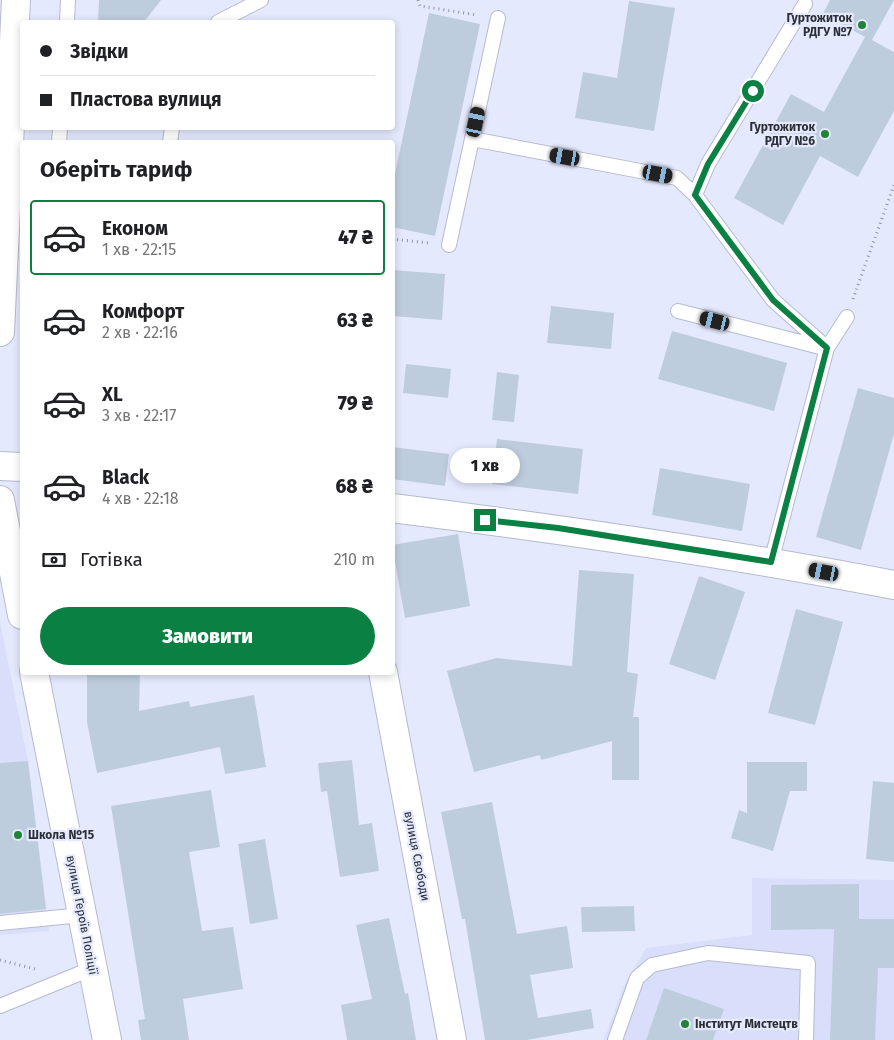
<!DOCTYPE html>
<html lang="uk">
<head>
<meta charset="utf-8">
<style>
  body { margin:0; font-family:"Fira Sans",sans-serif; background:#f6f6f6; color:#202124; height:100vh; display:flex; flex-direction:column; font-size:19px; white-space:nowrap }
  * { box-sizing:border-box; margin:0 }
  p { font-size:16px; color:#757577 }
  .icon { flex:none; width:28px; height:28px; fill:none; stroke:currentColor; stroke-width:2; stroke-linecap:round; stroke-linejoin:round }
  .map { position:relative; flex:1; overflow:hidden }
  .side { position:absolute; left:20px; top:140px; width:375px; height:535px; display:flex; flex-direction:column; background:#fff; border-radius:5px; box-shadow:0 2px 8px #0003 }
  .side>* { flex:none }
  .hud { position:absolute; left:20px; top:20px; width:375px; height:110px; border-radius:5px; box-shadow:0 2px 8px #0003; display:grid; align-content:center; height:110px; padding:0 20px; background:#fff }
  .end { position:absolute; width:22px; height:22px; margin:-11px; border:6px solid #0b8043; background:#fff; box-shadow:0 0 0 2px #fff }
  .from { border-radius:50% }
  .bubble { position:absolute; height:35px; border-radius:18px; background:#fff; box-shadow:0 2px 8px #0003; font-size:16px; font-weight:800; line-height:35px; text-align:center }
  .car { position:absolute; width:15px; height:30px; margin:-15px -8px; border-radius:6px; box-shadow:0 0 4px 1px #0007; background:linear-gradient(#222 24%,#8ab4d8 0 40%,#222 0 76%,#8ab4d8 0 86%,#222 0) }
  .hud b { display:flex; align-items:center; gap:18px; height:48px; font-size:19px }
  .hud b+b { border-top:1px solid #e0e0e0 }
  .hud i { width:12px; height:12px; background:#202124 }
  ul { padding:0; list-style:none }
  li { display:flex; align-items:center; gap:15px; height:75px; margin:0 10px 8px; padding:0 10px; border:2px solid transparent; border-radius:5px }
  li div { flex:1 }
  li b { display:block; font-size:19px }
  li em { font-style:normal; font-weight:800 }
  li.current { border-color:#0b8043 }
  li>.icon { width:45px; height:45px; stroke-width:1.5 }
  h2 { padding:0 20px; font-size:22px; line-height:60px }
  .pay { display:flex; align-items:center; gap:12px; height:55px; padding:0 20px; font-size:19px }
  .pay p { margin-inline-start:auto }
  .button { display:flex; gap:10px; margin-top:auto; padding:10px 20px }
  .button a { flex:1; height:58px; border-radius:30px; background:#0b8043; color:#fff; font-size:20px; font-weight:800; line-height:58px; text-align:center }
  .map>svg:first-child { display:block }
</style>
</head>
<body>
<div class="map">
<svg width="894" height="1040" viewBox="0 0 894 1040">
  <rect width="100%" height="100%" fill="#e5e9fe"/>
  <path fill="#d9defa" d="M 0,622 L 28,761 L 49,931 L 0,935 Z
    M 752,878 L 894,880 L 894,1040 L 604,1040 L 623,987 L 646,948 L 752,935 Z"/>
  <path fill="#becdde" d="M 99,0 L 161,0 L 144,22 L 98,22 Z
    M 830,0 L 894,0 L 872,40 L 894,52 L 894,111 L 858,177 L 820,156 L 783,225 L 734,198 L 791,94 L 824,112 L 865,37 L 823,14 Z
    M 629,1 L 675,8 L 654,131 L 575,118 L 583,72 L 617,78 Z
    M 429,13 L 480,24 L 435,236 L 392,227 L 392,188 Z
    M 392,270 L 445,274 L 442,320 L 392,316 Z
    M 551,306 L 614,313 L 611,349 L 547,343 Z
    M 672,331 L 787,363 L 774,411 L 658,379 Z
    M 406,364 L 451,369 L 448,398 L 403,393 Z
    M 497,372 L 519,375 L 514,422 L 492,420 Z
    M 858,388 L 894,398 L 894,434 L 861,550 L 816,537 Z
    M 497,439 L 583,449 L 578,494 L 492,484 Z
    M 392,447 L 449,454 L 445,486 L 392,479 Z
    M 660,468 L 750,484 L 742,531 L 652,515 Z
    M 458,534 L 470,606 L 405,618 L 392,545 Z
    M 579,570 L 634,574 L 627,672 L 638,674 L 633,717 L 639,717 L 639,780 L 612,780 L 612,741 L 541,760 L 540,755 L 474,772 L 447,671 L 497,658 L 572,666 Z
    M 699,576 L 745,592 L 715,680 L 669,664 Z
    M 796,609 L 843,622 L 815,725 L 768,713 Z
    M 87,672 L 140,672 L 139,711 L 189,701 L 190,707 L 254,695 L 266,767 L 225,774 L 220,747 L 97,773 L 87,722 Z
    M 352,760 L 359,825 L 372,823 L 379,871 L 340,877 L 327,791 L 321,792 L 318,763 Z
    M 28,761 L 46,909 L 0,914 L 0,763 Z
    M 747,762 L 807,762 L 807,791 L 790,791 L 773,851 L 731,838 L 739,810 L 747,813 Z
    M 873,781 L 894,783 L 894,862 L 866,859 Z
    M 211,790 L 220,847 L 189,852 L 202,931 L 233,927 L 243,989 L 183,999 L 189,1040 L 141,1040 L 138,1020 L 145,1019 L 111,806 Z
    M 492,802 L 517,934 L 567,926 L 573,968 L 530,975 L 538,1018 L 591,1009 L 594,1028 L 527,1040 L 485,1040 L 465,919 L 462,919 L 441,812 Z
    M 265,839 L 278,919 L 250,924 L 238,844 Z
    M 859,884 L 859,919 L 894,919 L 894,968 L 878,968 L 875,1040 L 830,1040 L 834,929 L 771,930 L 771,885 Z
    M 634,906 L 635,931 L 582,932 L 581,907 Z
    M 389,918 L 405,994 L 408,993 L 416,1040 L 347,1040 L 341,1005 L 372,999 L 356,925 Z
    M 664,988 L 724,1009 L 713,1040 L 646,1040 Z"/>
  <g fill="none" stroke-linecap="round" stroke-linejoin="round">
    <defs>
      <path id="service" d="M 498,18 L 472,139 L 677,178 L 695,195 L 773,300 L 827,348
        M 67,22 L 68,0
        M 218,22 L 261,0
        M 59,142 L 60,128
        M 170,142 L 172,128
        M 695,195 L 708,164 L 805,4
        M 449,245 L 472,139
        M 678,311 L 824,348
        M 771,562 L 827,348 L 847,317
        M 0,923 L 82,915
        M 0,1006 L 93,968
        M 615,1040 L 637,978 L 652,965 L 708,953 L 808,963 L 806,1040"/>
      <path id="minor" d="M 0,466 L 22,467
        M 392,508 C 561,529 728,553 894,585
        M 383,672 L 452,1040"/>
      <path id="tertiary" d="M 0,332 L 16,0
        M 0,500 L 22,615
        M 34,672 L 107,1040"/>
    </defs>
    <use href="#service" stroke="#b6bace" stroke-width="16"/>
    <use href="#minor" stroke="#b6bace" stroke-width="30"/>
    <use href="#tertiary" stroke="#b6bace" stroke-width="30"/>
    <path stroke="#9093a2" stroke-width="3" stroke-dasharray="1 4" stroke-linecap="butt" d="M 418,0 L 420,6 L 477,15
      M 392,239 L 429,243
      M 853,299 L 894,185
      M 0,960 L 35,969"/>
    <use href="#service" stroke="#fff" stroke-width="14"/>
    <use href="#minor" stroke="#fff" stroke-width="28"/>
    <use href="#tertiary" stroke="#fff" stroke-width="28"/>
  </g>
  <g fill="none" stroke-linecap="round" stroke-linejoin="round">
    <path stroke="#0b8043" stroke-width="6" d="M 485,520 L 558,528 L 771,562 L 827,348 L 773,300 L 695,195 L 708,164 L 753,91"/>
  </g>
  <g fill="#218335" stroke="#e5e9fe" stroke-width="2">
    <circle cx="862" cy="25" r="5"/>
    <circle cx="825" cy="134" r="5"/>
    <circle cx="18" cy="835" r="5"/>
    <circle cx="685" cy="1024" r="5"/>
  </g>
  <g text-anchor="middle" stroke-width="4.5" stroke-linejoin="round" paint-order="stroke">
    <g font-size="12" font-weight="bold" fill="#2c2e36" stroke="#e5e9fe" text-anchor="end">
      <text x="852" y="22">Гуртожиток<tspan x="852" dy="14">РДГУ №7</tspan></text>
      <text x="815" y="131">Гуртожиток<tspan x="815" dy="14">РДГУ №6</tspan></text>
      <text x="28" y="839" text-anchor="start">Школа №15</text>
      <text x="695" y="1028" text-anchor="start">Інститут Мистецтв</text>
    </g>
    <g font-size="12" fill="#2c2e36" stroke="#e5e9fe">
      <text transform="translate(417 856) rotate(79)" y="4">вулиця Свободи</text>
      <text transform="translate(82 915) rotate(79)" y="4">вулиця Героїв Поліції</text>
    </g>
  </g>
</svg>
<i class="end from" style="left:753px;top:91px"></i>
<i class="end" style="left:485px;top:520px"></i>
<div class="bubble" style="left:450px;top:448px;width:70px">1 хв</div>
<i class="car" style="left:476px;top:122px;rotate:12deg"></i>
<i class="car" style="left:565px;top:157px;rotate:280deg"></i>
<i class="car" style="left:658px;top:174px;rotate:101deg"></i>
<i class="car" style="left:715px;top:321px;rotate:284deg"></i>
<i class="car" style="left:824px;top:572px;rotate:281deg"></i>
<div class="hud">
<b><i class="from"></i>Звідки</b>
<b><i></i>Пластова вулиця</b>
</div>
<section class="side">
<h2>Оберіть тариф</h2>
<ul>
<li class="current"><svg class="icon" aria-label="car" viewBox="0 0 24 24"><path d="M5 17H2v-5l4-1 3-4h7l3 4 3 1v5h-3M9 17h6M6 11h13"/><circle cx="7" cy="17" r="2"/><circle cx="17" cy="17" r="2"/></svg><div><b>Економ</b><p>1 хв · 22:15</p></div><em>47 ₴</em></li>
<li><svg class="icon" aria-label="car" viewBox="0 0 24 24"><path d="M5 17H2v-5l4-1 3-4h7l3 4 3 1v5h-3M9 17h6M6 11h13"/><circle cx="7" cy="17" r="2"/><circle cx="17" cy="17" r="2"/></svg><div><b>Комфорт</b><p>2 хв · 22:16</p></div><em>63 ₴</em></li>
<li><svg class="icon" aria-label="car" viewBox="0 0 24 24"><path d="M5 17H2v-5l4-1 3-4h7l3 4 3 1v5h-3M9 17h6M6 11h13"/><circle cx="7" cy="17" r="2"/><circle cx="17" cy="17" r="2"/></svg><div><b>XL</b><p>3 хв · 22:17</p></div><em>79 ₴</em></li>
<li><svg class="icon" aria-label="car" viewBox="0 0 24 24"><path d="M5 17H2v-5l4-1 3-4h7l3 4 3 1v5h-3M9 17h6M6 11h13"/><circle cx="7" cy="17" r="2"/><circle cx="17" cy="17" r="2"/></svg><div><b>Black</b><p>4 хв · 22:18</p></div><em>68 ₴</em></li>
</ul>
<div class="pay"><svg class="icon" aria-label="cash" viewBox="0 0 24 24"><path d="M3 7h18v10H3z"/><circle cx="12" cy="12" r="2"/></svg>Готівка<p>210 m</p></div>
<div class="button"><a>Замовити</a></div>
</section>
</div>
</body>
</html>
